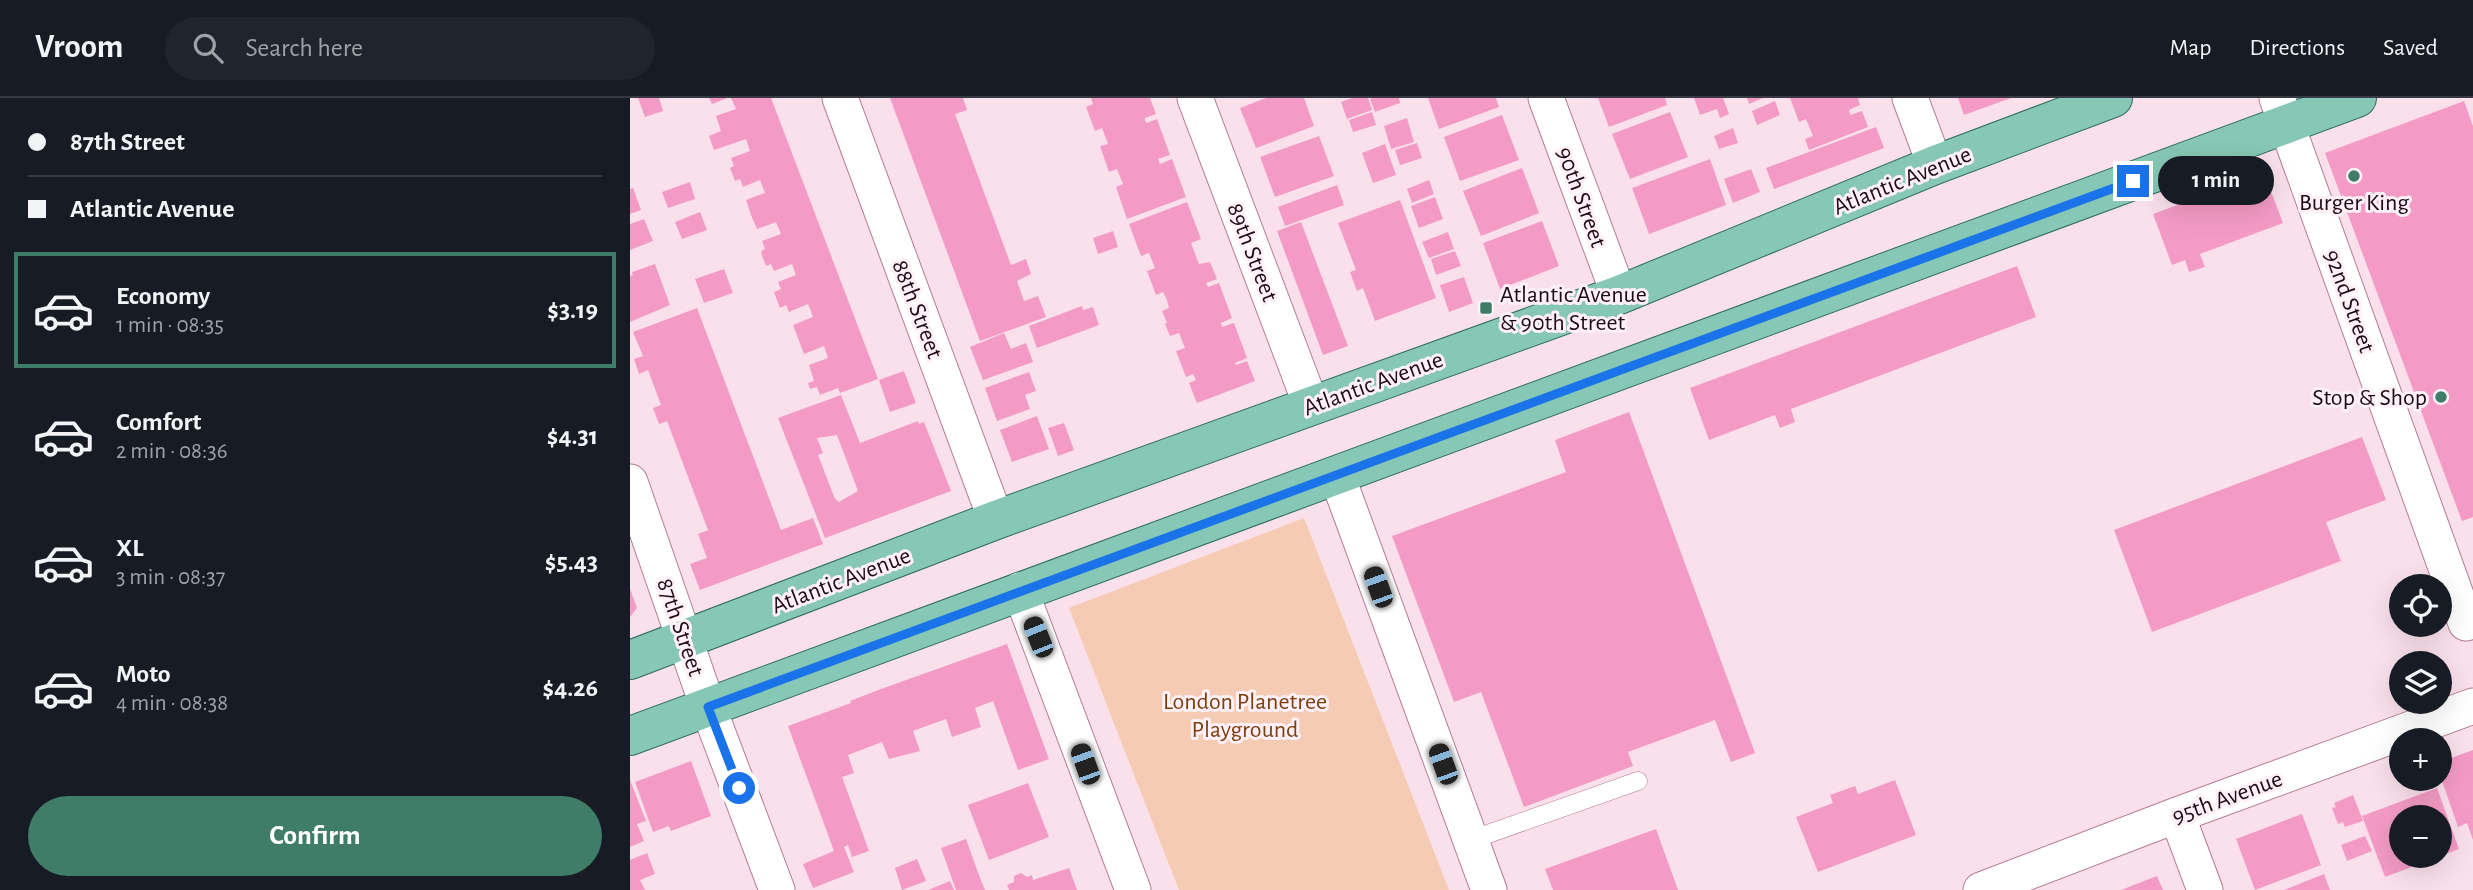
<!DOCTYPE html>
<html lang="en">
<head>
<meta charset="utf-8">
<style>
  body { margin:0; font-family:"Alegreya Sans",sans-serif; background:#20242c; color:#f1f3f6; height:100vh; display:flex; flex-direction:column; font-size:26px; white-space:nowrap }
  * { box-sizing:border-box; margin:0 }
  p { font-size:23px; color:#9ea1a6 }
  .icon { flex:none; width:38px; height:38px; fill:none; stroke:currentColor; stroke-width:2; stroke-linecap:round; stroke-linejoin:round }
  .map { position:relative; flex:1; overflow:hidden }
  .details { display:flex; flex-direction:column; background:#171b24; width:630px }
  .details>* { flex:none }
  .top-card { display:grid; align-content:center; height:154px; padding:0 28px; background:#171b24 }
  .fabs { position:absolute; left:1759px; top:476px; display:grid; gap:14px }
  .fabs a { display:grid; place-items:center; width:63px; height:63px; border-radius:50%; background:#171b24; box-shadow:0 7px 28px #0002; font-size:35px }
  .end { position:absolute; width:32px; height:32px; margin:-16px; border:9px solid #1a73e8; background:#fff; box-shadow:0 0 0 4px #fff }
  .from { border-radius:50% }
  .bubble { position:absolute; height:49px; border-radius:24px; background:#171b24; box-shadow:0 7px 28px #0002; font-size:23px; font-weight:700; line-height:49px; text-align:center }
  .car { position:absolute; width:21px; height:42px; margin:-21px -10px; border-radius:9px; box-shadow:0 0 5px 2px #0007; background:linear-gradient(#222 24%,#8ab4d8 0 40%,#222 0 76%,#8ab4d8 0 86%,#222 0) }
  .top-card b { display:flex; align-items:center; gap:24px; height:66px; font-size:26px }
  .top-card b+b { border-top:2px solid #363941 }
  .top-card i { width:18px; height:18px; background:#f1f3f6 }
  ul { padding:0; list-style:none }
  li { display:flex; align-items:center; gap:21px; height:116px; margin:0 14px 10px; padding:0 14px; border:4px solid transparent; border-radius:0px }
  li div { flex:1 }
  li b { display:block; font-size:26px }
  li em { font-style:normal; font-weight:700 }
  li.selected { border-color:#407d69 }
  li>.icon { width:63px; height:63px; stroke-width:1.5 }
  .action { display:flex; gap:14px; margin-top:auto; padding:14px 28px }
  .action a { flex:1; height:80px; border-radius:42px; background:#407d69; color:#fff; font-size:28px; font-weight:700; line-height:80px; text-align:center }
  header { display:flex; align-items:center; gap:42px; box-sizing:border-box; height:98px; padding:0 35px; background:#171b24; border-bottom:2px solid #363941 }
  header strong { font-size:33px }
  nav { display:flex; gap:38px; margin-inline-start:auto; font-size:24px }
  .search { width:490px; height:63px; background:#20242c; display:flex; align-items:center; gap:18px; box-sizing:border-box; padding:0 24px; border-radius:38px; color:#9ea1a6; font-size:26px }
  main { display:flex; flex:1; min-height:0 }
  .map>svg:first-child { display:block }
</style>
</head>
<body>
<header>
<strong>Vroom</strong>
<div class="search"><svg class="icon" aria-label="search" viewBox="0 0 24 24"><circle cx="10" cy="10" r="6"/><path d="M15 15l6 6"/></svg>Search here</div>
<nav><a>Map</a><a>Directions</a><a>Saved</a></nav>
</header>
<main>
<section class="details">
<div class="top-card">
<b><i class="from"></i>87th Street</b>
<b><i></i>Atlantic Avenue</b>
</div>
<ul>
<li class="selected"><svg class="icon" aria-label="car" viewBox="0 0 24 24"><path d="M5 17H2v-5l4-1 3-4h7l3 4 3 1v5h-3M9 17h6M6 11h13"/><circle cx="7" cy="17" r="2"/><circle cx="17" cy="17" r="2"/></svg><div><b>Economy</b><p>1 min · 08:35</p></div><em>$3.19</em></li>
<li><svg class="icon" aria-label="car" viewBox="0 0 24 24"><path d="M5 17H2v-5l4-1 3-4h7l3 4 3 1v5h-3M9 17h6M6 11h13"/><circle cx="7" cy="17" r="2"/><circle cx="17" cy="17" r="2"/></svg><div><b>Comfort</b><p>2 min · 08:36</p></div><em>$4.31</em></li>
<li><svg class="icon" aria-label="car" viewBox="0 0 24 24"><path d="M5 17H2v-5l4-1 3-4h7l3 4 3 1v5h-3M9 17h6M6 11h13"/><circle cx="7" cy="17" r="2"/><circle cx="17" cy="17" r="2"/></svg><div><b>XL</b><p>3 min · 08:37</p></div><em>$5.43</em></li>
<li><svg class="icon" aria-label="car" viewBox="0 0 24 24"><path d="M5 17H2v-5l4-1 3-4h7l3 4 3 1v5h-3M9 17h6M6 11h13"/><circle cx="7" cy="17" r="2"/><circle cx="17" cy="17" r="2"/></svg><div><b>Moto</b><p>4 min · 08:38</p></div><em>$4.26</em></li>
</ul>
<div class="action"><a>Confirm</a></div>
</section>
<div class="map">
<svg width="1843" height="792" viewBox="0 0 1843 792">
  <rect width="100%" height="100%" fill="#fae0eb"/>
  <path fill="#f5cbb3" d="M 674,420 L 819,792 L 549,792 L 439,510 Z"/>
  <path fill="#f49bc5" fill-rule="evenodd" d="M 8,0 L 29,0 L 33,13 L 15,19 Z
    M 79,0 L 97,0 L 82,6 Z
    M 101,0 L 141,0 L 248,281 L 210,295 L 208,290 L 190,297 L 187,289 L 180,291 L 178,285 L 184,283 L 179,267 L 198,260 L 194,248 L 174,256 L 163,227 L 183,219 L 178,206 L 159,214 L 156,207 L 150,210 L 144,194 L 151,191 L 148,184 L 166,177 L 162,166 L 144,173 L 141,166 L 136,168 L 132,158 L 131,153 L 135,151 L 132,143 L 151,136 L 146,124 L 127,131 L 121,117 L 116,102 L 135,95 L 130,82 L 113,89 L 110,81 L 105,83 L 100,70 L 104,68 L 101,60 L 120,53 L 116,41 L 84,52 L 79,38 L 91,33 L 86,18 L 106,11 Z
    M 260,0 L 333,0 L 337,12 L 325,16 L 381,167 L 396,161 L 401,176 L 387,183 L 394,203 L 408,198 L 416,219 L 350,243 Z
    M 461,0 L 520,0 L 526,16 L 515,20 L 515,23 L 517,25 L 527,21 L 540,57 L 528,61 L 530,66 L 542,61 L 556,99 L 497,121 L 486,89 L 493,86 L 487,71 L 479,74 L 470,48 L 478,46 L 472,30 L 465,33 L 456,9 L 463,6 Z
    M 636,0 L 674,0 L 684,28 L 626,50 L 610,10 Z
    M 722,0 L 738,0 L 742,12 L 717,21 L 711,4 Z
    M 743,0 L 769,0 L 770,5 L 745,14 L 740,1 Z
    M 798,0 L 866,0 L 869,9 L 809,31 Z
    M 968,0 L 1035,0 L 1037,7 L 979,29 Z
    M 1064,0 L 1093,0 L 1099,16 L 1090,20 L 1087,11 L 1070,17 Z
    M 1117,0 L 1133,0 L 1119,6 Z
    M 1160,0 L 1228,0 L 1230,7 L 1219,12 L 1220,17 L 1232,13 L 1238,29 L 1179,52 L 1175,41 L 1183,38 L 1176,21 L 1169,24 Z
    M 1328,0 L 1381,0 L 1334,17 Z
    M 1145,3 L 1150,17 L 1127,27 L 1122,13 Z
    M 1834,3 L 1843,28 L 1843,419 L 1832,423 L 1695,55 Z
    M 742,14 L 746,27 L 723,34 L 719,22 Z
    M 1040,14 L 1058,59 L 1000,81 L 982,36 Z
    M 872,17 L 889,62 L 830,83 L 814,39 Z
    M 777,20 L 784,44 L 761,51 L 754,28 Z
    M 1246,29 L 1254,50 L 1144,91 L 1136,70 Z
    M 1103,30 L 1108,45 L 1089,51 L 1084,38 Z
    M 689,38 L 704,78 L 645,99 L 630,59 Z
    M 787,45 L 792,60 L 770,67 L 765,52 Z
    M 755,46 L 766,77 L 743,85 L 732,55 Z
    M 1080,61 L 1096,107 L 1019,136 L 1002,90 Z
    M 892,70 L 909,115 L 851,138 L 833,93 Z
    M 1121,71 L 1130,94 L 1103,105 L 1094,81 Z
    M 1634,75 L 1653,125 L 1570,156 L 1575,169 L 1559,174 L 1555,162 L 1542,167 L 1523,116 Z
    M 799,82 L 804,96 L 782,105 L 777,91 Z
    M 60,84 L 65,101 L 38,110 L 32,94 Z
    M 707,87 L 714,107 L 655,128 L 648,109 Z
    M 3,90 L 11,112 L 0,116 L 0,91 Z
    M 805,99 L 813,121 L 789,130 L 781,108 Z
    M 770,102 L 806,200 L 745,223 L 733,190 L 727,193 L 720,174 L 726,172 L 708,125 Z
    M 557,104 L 571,141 L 561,145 L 569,166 L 580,164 L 587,181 L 576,185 L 578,189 L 589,185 L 602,220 L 591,225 L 592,229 L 604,225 L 617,260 L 605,265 L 606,267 L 617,263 L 625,283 L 567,305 L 559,285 L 566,282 L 563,276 L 556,279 L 546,253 L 555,250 L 549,235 L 540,238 L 535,226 L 537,225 L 532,213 L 539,210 L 537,202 L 533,194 L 526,197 L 517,173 L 525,170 L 519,155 L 511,158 L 499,126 Z
    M 70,114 L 77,132 L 52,141 L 45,124 Z
    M 14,121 L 23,143 L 0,152 L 0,126 Z
    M 912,123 L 929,168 L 870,191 L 853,145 Z
    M 671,124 L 718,248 L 693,257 L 647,133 Z
    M 483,133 L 488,149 L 468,156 L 463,140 Z
    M 818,134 L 824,151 L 799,160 L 792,144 Z
    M 825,153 L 831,168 L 806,177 L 801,161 Z
    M 25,166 L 40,207 L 0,224 L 0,178 L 3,177 L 2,174 Z
    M 1387,168 L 1406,219 L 1161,311 L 1165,324 L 1150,330 L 1145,317 L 1079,342 L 1060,290 Z
    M 94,171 L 103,195 L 74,205 L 65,181 Z
    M 834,179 L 843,205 L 819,214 L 810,187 Z
    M 452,208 L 453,212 L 463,209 L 469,227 L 407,250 L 399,228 Z
    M 67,210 L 151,432 L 183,420 L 193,446 L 70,492 L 60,466 L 77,460 L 68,436 L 78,432 L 37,323 L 29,326 L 23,310 L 31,307 L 18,272 L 9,276 L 4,261 L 13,258 L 3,234 Z
    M 374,235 L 381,251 L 396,245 L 403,264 L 353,282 L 340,249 Z
    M 274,273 L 286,305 L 260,314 L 249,282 Z
    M 399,274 L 406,293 L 395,297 L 400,311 L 367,323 L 355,290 Z
    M 211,297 L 230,345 L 288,323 L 289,326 L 294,324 L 321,393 L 195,440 L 148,320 ZM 207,337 L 228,393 L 209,404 L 205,401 L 188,357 L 193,355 L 187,340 Z
    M 999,314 L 1125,655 L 1101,664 L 1085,622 L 998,654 L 1003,668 L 894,709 L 851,594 L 824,604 L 762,438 L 936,374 L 925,342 Z
    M 407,318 L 419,351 L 382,364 L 370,332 Z
    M 434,325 L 444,352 L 428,358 L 418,330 Z
    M 1732,339 L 1756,402 L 1696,424 L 1711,463 L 1522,534 L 1484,432 Z
    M 0,491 L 7,510 L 0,519 Z
    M 377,546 L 419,661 L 388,672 L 363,603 L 345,610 L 351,629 L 322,639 L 316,621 L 283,633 L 290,653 L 259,661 L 252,644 L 218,657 L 224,675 L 212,679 L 239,753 L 222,759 L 218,747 L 214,749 L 224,774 L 183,790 L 173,766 L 204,753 L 158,628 L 221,605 L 220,603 L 251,591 Z
    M 1843,652 L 1843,742 L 1837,725 L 1828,729 L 1810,677 L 1810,664 Z
    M 61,663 L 81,718 L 41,733 L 39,728 L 23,734 L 5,684 Z
    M 0,682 L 16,723 L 7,726 L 14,743 L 0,749 Z
    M 1265,682 L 1286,737 L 1188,774 L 1166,719 L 1203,705 L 1200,697 L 1225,688 L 1228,696 Z
    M 398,685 L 419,739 L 359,762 L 338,707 Z
    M 1807,690 L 1829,751 L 1755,779 L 1732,718 ZM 1771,719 L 1810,719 L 1810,758 L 1771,758 Z
    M 1723,697 L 1733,723 L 1715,729 L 1713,724 L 1708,726 L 1702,710 L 1706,709 L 1704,705 Z
    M 1672,716 L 1691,767 L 1625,792 L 1606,741 Z
    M 1026,731 L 1048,792 L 923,792 L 915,771 Z
    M 1735,738 L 1742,753 L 1717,763 L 1711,747 Z
    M 336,741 L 350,780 L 355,792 L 326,792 L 311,750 Z
    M 17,755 L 25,776 L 10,782 L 15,792 L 0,792 L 0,762 Z
    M 287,761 L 296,783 L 272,792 L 265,770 Z
    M 439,770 L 447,792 L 379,792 L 377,787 L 384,784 L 384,778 L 391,775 L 397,779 L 402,777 L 403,782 Z
    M 1694,776 L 1700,792 L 1654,792 Z
    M 1527,778 L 1533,792 L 1491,792 Z
    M 320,783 L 324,792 L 298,792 Z"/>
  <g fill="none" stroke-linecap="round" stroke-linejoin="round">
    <defs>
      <path id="service" d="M 841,742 L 1008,683"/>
      <path id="minor" d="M 210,0 L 366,422
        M 565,0 L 681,307
        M 916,0 L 989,197
        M 1280,0 L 1305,67
        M 1647,0 L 1836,525
        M 707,378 L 859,792
        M 0,384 L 78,609 L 147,792
        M 390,492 L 503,792
        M 1547,717 L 1575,792
        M 1351,792 L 1547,717 L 1843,608"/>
      <path id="primary" d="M 0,562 L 366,422 L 989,197 L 1305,67 L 1483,0
        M 0,638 L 1727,0"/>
    </defs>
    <use href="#service" stroke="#b67b96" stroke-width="19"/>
    <use href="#minor" stroke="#b67b96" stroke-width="37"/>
    <use href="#primary" stroke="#2e6d5c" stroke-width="40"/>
    <use href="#service" stroke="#fff" stroke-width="18"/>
    <use href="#minor" stroke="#fff" stroke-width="35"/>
    <use href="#primary" stroke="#86c7b5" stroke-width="38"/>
  </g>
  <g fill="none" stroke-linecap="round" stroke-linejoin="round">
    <path stroke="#1a73e8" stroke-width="9" d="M 109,690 L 78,609 L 1503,83"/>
  </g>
  <g fill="#407d69" stroke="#fff1f7" stroke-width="2.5">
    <circle cx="1724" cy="78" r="7"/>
    <rect x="849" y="203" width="14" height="14" rx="3.5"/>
    <circle cx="1811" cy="299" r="7"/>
  </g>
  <g text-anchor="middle" stroke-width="6" stroke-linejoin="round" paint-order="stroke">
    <g font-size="24" fill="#1f0a14" stroke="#fff1f7">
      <text transform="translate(1272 82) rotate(-22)" y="8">Atlantic Avenue</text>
      <text transform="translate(952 99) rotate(70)" y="8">90th Street</text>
      <text transform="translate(623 154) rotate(69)" y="8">89th Street</text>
      <text transform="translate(1720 203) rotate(70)" y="8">92nd Street</text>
      <text transform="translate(288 211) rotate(69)" y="8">88th Street</text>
      <text transform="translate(743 285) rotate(-20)" y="8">Atlantic Avenue</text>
      <text transform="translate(211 482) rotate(-21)" y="8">Atlantic Avenue</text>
      <text transform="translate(51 529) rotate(71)" y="8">87th Street</text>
      <text transform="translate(1597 699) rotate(-20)" y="8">95th Avenue</text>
    </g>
    <g font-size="24" fill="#1f0a14" stroke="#fff1f7">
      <text x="1724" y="112">Burger King</text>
      <text x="870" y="204" text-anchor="start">Atlantic Avenue<tspan x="870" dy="28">&amp; 90th Street</tspan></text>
      <text x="1797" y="307" text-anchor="end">Stop &amp; Shop</text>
    </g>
    <g font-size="24" fill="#7e3d0d" stroke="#fff1f7">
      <text x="615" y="611">London Planetree<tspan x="615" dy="28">Playground</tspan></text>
    </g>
  </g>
</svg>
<div class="fabs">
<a><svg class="icon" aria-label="locate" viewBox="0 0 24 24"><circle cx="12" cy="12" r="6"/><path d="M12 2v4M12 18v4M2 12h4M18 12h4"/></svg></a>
<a><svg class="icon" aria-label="layers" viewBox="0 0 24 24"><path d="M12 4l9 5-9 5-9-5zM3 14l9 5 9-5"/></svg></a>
<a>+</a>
<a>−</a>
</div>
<i class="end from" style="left:109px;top:690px"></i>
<i class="end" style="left:1503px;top:83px"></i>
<div class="bubble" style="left:1528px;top:58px;width:116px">1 min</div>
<i class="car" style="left:748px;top:489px;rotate:340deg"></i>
<i class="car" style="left:408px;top:539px;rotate:338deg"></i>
<i class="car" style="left:455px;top:666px;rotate:340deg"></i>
<i class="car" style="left:813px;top:666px;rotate:340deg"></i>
</div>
</main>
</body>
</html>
